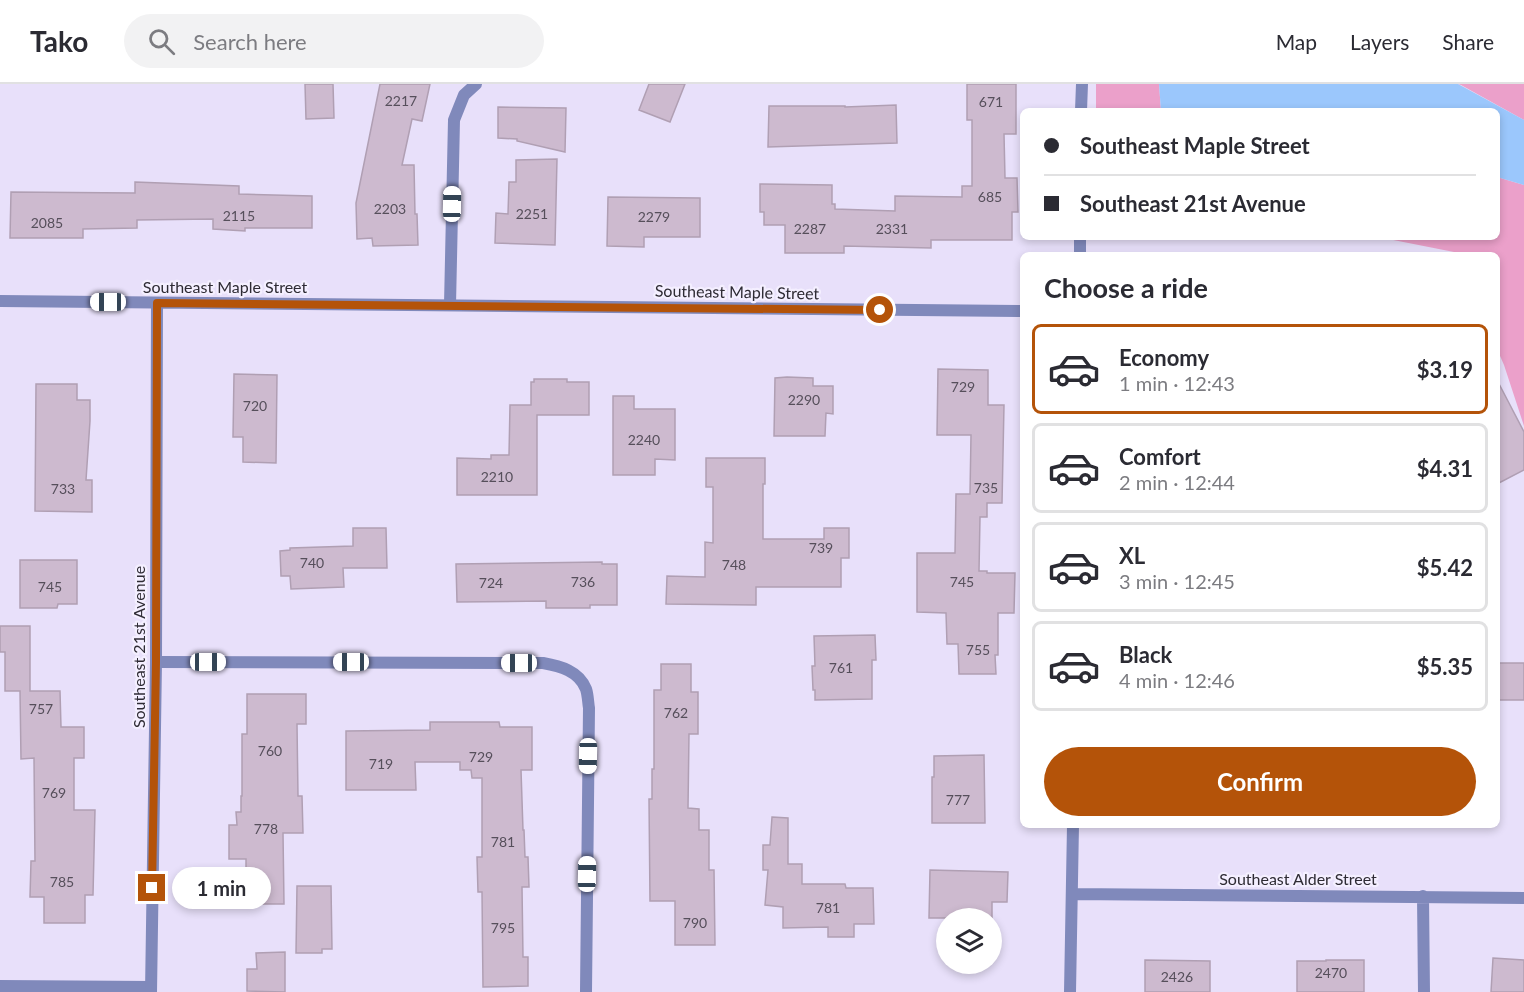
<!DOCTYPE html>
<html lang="en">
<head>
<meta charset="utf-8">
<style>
  body { margin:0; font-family:Lato,sans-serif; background:#f2f2f3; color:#2b2b33; height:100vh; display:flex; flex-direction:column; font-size:22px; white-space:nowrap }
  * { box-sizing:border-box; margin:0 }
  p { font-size:20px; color:#7c7c81 }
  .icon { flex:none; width:33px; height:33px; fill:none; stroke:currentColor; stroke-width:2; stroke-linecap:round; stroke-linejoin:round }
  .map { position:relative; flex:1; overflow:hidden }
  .side { position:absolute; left:1020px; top:168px; width:480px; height:576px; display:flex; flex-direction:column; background:#fff; border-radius:9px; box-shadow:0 3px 9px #0003 }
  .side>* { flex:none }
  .guide { position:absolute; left:1020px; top:24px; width:480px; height:132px; border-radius:9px; box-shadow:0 3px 9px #0003; display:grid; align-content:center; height:132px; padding:0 24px; background:#fff }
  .controls { position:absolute; left:936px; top:824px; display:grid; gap:12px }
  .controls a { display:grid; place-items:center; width:66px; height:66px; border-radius:50%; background:#fff; box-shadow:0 3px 9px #0003; font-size:30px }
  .end { position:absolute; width:27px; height:27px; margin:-14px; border:8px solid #b45309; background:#fff; box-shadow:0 0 0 3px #fff }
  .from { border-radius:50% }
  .bubble { position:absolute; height:42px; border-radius:21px; background:#fff; box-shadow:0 3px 9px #0003; font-size:20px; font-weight:700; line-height:42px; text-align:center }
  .car { position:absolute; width:18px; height:36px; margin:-18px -9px; border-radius:8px; box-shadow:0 0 4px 2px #0007; background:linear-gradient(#fff 24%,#345 0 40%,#fff 0 76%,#345 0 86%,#fff 0) }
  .guide b { display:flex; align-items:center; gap:21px; height:57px; font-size:22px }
  .guide b+b { border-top:2px solid #e1e1e2 }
  .guide i { width:15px; height:15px; background:#2b2b33 }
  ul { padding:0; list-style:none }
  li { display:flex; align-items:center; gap:18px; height:90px; margin:0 12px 9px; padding:0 12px; border:3px solid #e1e1e2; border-radius:9px }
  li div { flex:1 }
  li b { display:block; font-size:22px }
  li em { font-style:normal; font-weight:700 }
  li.selected { border-color:#b45309 }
  li>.icon { width:54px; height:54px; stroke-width:1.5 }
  h2 { padding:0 24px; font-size:27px; line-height:72px }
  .cta { display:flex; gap:12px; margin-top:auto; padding:12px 24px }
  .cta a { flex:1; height:69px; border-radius:36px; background:#b45309; color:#fff; font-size:24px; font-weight:700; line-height:69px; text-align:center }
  header { display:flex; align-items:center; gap:36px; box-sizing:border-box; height:84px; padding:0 30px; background:#fff; border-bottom:2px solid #e1e1e2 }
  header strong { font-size:28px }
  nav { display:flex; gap:33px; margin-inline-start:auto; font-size:21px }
  .search { width:420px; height:54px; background:#f2f2f3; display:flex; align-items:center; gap:15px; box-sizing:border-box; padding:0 21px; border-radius:33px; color:#7c7c81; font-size:22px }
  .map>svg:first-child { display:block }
</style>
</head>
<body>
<header>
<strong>Tako</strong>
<div class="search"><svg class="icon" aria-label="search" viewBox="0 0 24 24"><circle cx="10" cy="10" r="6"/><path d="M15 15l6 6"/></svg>Search here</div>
<nav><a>Map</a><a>Layers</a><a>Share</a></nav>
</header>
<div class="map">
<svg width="1524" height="908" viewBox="0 0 1524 908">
  <rect width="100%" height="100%" fill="#e8e0fa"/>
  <path fill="#eba0ca" d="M 1096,0 L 1159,0 L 1161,27 L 1096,27 Z
    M 1458,0 L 1524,0 L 1524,36 L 1461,1 Z
    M 1497,93 L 1524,101 L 1524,342 L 1504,281 L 1497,265 L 1497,171 L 1456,171 L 1454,168 L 1378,153 L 1497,153 Z"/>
  <path fill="#9bc7fc" d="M 1159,0 L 1458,0 L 1524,36 L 1524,101 L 1497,93 L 1497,27 L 1161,27 Z"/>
  <path fill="#cdbacf" stroke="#b09fb3" stroke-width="1.5" d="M 305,0 L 333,0 L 334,34 L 306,35 Z
    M 380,0 L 430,0 L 422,37 L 412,35 L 402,81 L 414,81 L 415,130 L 417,130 L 418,161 L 373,162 L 372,154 L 357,155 L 356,119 Z
    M 649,0 L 685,0 L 670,38 L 639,26 Z
    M 967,0 L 1016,0 L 1016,50 L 1004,50 L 1005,94 L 1017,94 L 1018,128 L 1012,128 L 1012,156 L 931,156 L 931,164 L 844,162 L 844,169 L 785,169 L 785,141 L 764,141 L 764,128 L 760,128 L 760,100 L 832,101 L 832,120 L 835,120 L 835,125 L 895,127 L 895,112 L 962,113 L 962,102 L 972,102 L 972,36 L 967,36 Z
    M 896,21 L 897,59 L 768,63 L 769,22 L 845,22 L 845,23 Z
    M 498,23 L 566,24 L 565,68 L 517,57 L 517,55 L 498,54 Z
    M 557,75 L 555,161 L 495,159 L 496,129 L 508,130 L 509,98 L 516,98 L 516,76 Z
    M 135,98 L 239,102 L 239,110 L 312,112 L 312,144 L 245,144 L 245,147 L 213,145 L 213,135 L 137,136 L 137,144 L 83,145 L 83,154 L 10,154 L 11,108 L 135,109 Z
    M 608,113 L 700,114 L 700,153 L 644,153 L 644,163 L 607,162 Z
    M 938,285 L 988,286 L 988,321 L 1004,321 L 1002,419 L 987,419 L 987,433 L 980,433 L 979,487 L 987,487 L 987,489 L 1015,489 L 1014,529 L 998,529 L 998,571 L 995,571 L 996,590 L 959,590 L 958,560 L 947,560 L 946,529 L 917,528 L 917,469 L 955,469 L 956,410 L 970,410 L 971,351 L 937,351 Z
    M 234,290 L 277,291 L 276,379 L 243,378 L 243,353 L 233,353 Z
    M 787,293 L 813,294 L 813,302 L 833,302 L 833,330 L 826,329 L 825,352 L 774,352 L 775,294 Z
    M 534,295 L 567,295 L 567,298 L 589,298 L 589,331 L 537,331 L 537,411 L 457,411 L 457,374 L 491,375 L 491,371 L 509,371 L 510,321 L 531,321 L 531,298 L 534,298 Z
    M 1497,296 L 1524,348 L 1524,386 L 1497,400 Z
    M 36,300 L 77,300 L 77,316 L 90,316 L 90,337 L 86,396 L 92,396 L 92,428 L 35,427 Z
    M 613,312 L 634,312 L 634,325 L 675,325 L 675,376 L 655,375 L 655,391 L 613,391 Z
    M 706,374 L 765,374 L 765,400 L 763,400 L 763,455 L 824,455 L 824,444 L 849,444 L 849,474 L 841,474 L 841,503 L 756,503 L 756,521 L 666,520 L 667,492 L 705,493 L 705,458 L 713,459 L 713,403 L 706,403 Z
    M 353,444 L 386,444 L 387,484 L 343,484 L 344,503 L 291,505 L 290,492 L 281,492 L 280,467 L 290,466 L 290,464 L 353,462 Z
    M 20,476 L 77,476 L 77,520 L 58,520 L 57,524 L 20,524 Z
    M 602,478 L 602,480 L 617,480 L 617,521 L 590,521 L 590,524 L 546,524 L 546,517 L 457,518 L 456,480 Z
    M 0,542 L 30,542 L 30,607 L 60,607 L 61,643 L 84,643 L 84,674 L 74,674 L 74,726 L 95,726 L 93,811 L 85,811 L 85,839 L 44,839 L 44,813 L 30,813 L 31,777 L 35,777 L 34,674 L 21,675 L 20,607 L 5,607 L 5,568 L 0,568 Z
    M 875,551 L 876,576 L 872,576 L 872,615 L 815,616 L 815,606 L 813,606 L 812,582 L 815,582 L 814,552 Z
    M 1497,579 L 1524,579 L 1524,616 L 1497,616 Z
    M 661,580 L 691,580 L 691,608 L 698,608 L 698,650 L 689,650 L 688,724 L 699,725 L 699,746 L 709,746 L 709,786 L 714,786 L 715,861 L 675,861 L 675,817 L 650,817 L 649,715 L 652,715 L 652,685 L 654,685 L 654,606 L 661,606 Z
    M 247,610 L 306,610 L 306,640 L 297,640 L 298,712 L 302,712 L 303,749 L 283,749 L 284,820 L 260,820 L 259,816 L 246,816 L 246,775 L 229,775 L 229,741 L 237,741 L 236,728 L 241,728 L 241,712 L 242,712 L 242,650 L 247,650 Z
    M 430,638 L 499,638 L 500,643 L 532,643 L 532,686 L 521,686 L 523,746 L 524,746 L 525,773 L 528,773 L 529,803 L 522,803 L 523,873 L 528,873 L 528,902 L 483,903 L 482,808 L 478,808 L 477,773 L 482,773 L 482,694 L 472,694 L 471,686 L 460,686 L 460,678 L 415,678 L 416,706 L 346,706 L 346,647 L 430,646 Z
    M 984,671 L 985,739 L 932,739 L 932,693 L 934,693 L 934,672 Z
    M 772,733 L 788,734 L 788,780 L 802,780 L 802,800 L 845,800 L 846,804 L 873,804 L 874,840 L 854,840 L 854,853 L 828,853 L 828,843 L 783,844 L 783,823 L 765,821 L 768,786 L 763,786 L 763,761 L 770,761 Z
    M 930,786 L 1008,788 L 1007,818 L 992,818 L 992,834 L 929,834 Z
    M 297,802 L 331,802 L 332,865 L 322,865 L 322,869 L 296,869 Z
    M 285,868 L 285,908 L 247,907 L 247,885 L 257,885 L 256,869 Z
    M 1493,874 L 1524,876 L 1524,908 L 1491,908 Z
    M 1145,876 L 1210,877 L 1210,908 L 1145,908 Z
    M 1326,876 L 1364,876 L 1364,908 L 1297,908 L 1297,877 L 1326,877 Z"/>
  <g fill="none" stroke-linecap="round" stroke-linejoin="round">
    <path stroke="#8089bb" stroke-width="12" d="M 450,221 L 454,36 L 464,11 L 476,0
      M 156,578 L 543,579 C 560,582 579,587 586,605 C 588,611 588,618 589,624 L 586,908
      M 1072,810 L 1524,814
      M 1423,812 L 1424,908
      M 0,902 L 151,903
      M 1070,908 L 1073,741"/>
    <path stroke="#8089bb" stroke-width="12" d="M 1081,27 L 1082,0
      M 1080,171 L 1080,153
      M 0,217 L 1023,227
      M 151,908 L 156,578 L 157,219"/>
  </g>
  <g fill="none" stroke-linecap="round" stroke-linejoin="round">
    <path stroke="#b45309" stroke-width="8" d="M 152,804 L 156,578 L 157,219 L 880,226"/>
  </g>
  <g text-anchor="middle" stroke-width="4.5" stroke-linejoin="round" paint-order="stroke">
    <g font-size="14" fill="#564f5b">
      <text x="401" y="22">2217</text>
      <text x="991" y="23">671</text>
      <text x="990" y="118">685</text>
      <text x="390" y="130">2203</text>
      <text x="532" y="135">2251</text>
      <text x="239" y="137">2115</text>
      <text x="654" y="138">2279</text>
      <text x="47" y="144">2085</text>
      <text x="810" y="150">2287</text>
      <text x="892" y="150">2331</text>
      <text x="963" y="308">729</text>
      <text x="804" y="321">2290</text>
      <text x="255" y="327">720</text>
      <text x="644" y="361">2240</text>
      <text x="497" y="398">2210</text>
      <text x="986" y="409">735</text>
      <text x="63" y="410">733</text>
      <text x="821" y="469">739</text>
      <text x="312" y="484">740</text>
      <text x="734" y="486">748</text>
      <text x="583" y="503">736</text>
      <text x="962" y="503">745</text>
      <text x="491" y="504">724</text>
      <text x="50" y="508">745</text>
      <text x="978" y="571">755</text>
      <text x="841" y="589">761</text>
      <text x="41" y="630">757</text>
      <text x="676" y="634">762</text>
      <text x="270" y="672">760</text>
      <text x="481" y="678">729</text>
      <text x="381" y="685">719</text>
      <text x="54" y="714">769</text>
      <text x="958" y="721">777</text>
      <text x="266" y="750">778</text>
      <text x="503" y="763">781</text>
      <text x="62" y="803">785</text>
      <text x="828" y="829">781</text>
      <text x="695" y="844">790</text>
      <text x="503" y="849">795</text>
      <text x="1331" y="894">2470</text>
      <text x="1177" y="898">2426</text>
    </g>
    <g font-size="16" fill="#2e2b34" stroke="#f4efff">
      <text x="225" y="209">Southeast Maple Street</text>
      <text transform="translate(737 208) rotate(1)" y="6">Southeast Maple Street</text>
      <text transform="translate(139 563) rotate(-90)" y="6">Southeast 21st Avenue</text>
      <text x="1298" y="801">Southeast Alder Street</text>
    </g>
  </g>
</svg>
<div class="controls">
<a><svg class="icon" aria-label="layers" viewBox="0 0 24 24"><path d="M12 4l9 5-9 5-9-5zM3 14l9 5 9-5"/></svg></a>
</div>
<i class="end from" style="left:880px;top:226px"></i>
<i class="end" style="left:152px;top:804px"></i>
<div class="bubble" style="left:172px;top:783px;width:99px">1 min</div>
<i class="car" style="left:452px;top:120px;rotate:1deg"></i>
<i class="car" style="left:108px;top:218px;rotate:270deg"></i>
<i class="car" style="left:208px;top:578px;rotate:90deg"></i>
<i class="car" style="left:351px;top:578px;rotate:270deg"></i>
<i class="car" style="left:519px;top:579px;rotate:270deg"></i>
<i class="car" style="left:588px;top:672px;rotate:181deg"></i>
<i class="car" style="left:587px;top:790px;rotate:1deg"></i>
<div class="guide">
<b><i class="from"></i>Southeast Maple Street</b>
<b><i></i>Southeast 21st Avenue</b>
</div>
<section class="side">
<h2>Choose a ride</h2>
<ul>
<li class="selected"><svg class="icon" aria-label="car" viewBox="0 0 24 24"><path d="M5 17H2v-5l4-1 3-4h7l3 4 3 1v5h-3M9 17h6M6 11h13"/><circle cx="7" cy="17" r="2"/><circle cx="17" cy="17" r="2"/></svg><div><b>Economy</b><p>1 min · 12:43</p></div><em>$3.19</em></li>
<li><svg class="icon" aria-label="car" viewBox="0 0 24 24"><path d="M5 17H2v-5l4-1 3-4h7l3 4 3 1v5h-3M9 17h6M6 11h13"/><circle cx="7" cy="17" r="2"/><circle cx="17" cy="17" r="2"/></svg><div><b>Comfort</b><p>2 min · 12:44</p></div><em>$4.31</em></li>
<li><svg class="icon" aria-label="car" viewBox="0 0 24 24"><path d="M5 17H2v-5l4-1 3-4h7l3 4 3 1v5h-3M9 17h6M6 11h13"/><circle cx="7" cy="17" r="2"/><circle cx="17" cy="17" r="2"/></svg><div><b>XL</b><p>3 min · 12:45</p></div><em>$5.42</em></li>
<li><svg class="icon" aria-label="car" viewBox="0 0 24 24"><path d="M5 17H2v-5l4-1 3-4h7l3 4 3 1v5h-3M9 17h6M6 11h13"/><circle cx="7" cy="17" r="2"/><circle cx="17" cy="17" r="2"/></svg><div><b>Black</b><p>4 min · 12:46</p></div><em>$5.35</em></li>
</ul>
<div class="cta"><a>Confirm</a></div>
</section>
</div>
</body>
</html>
